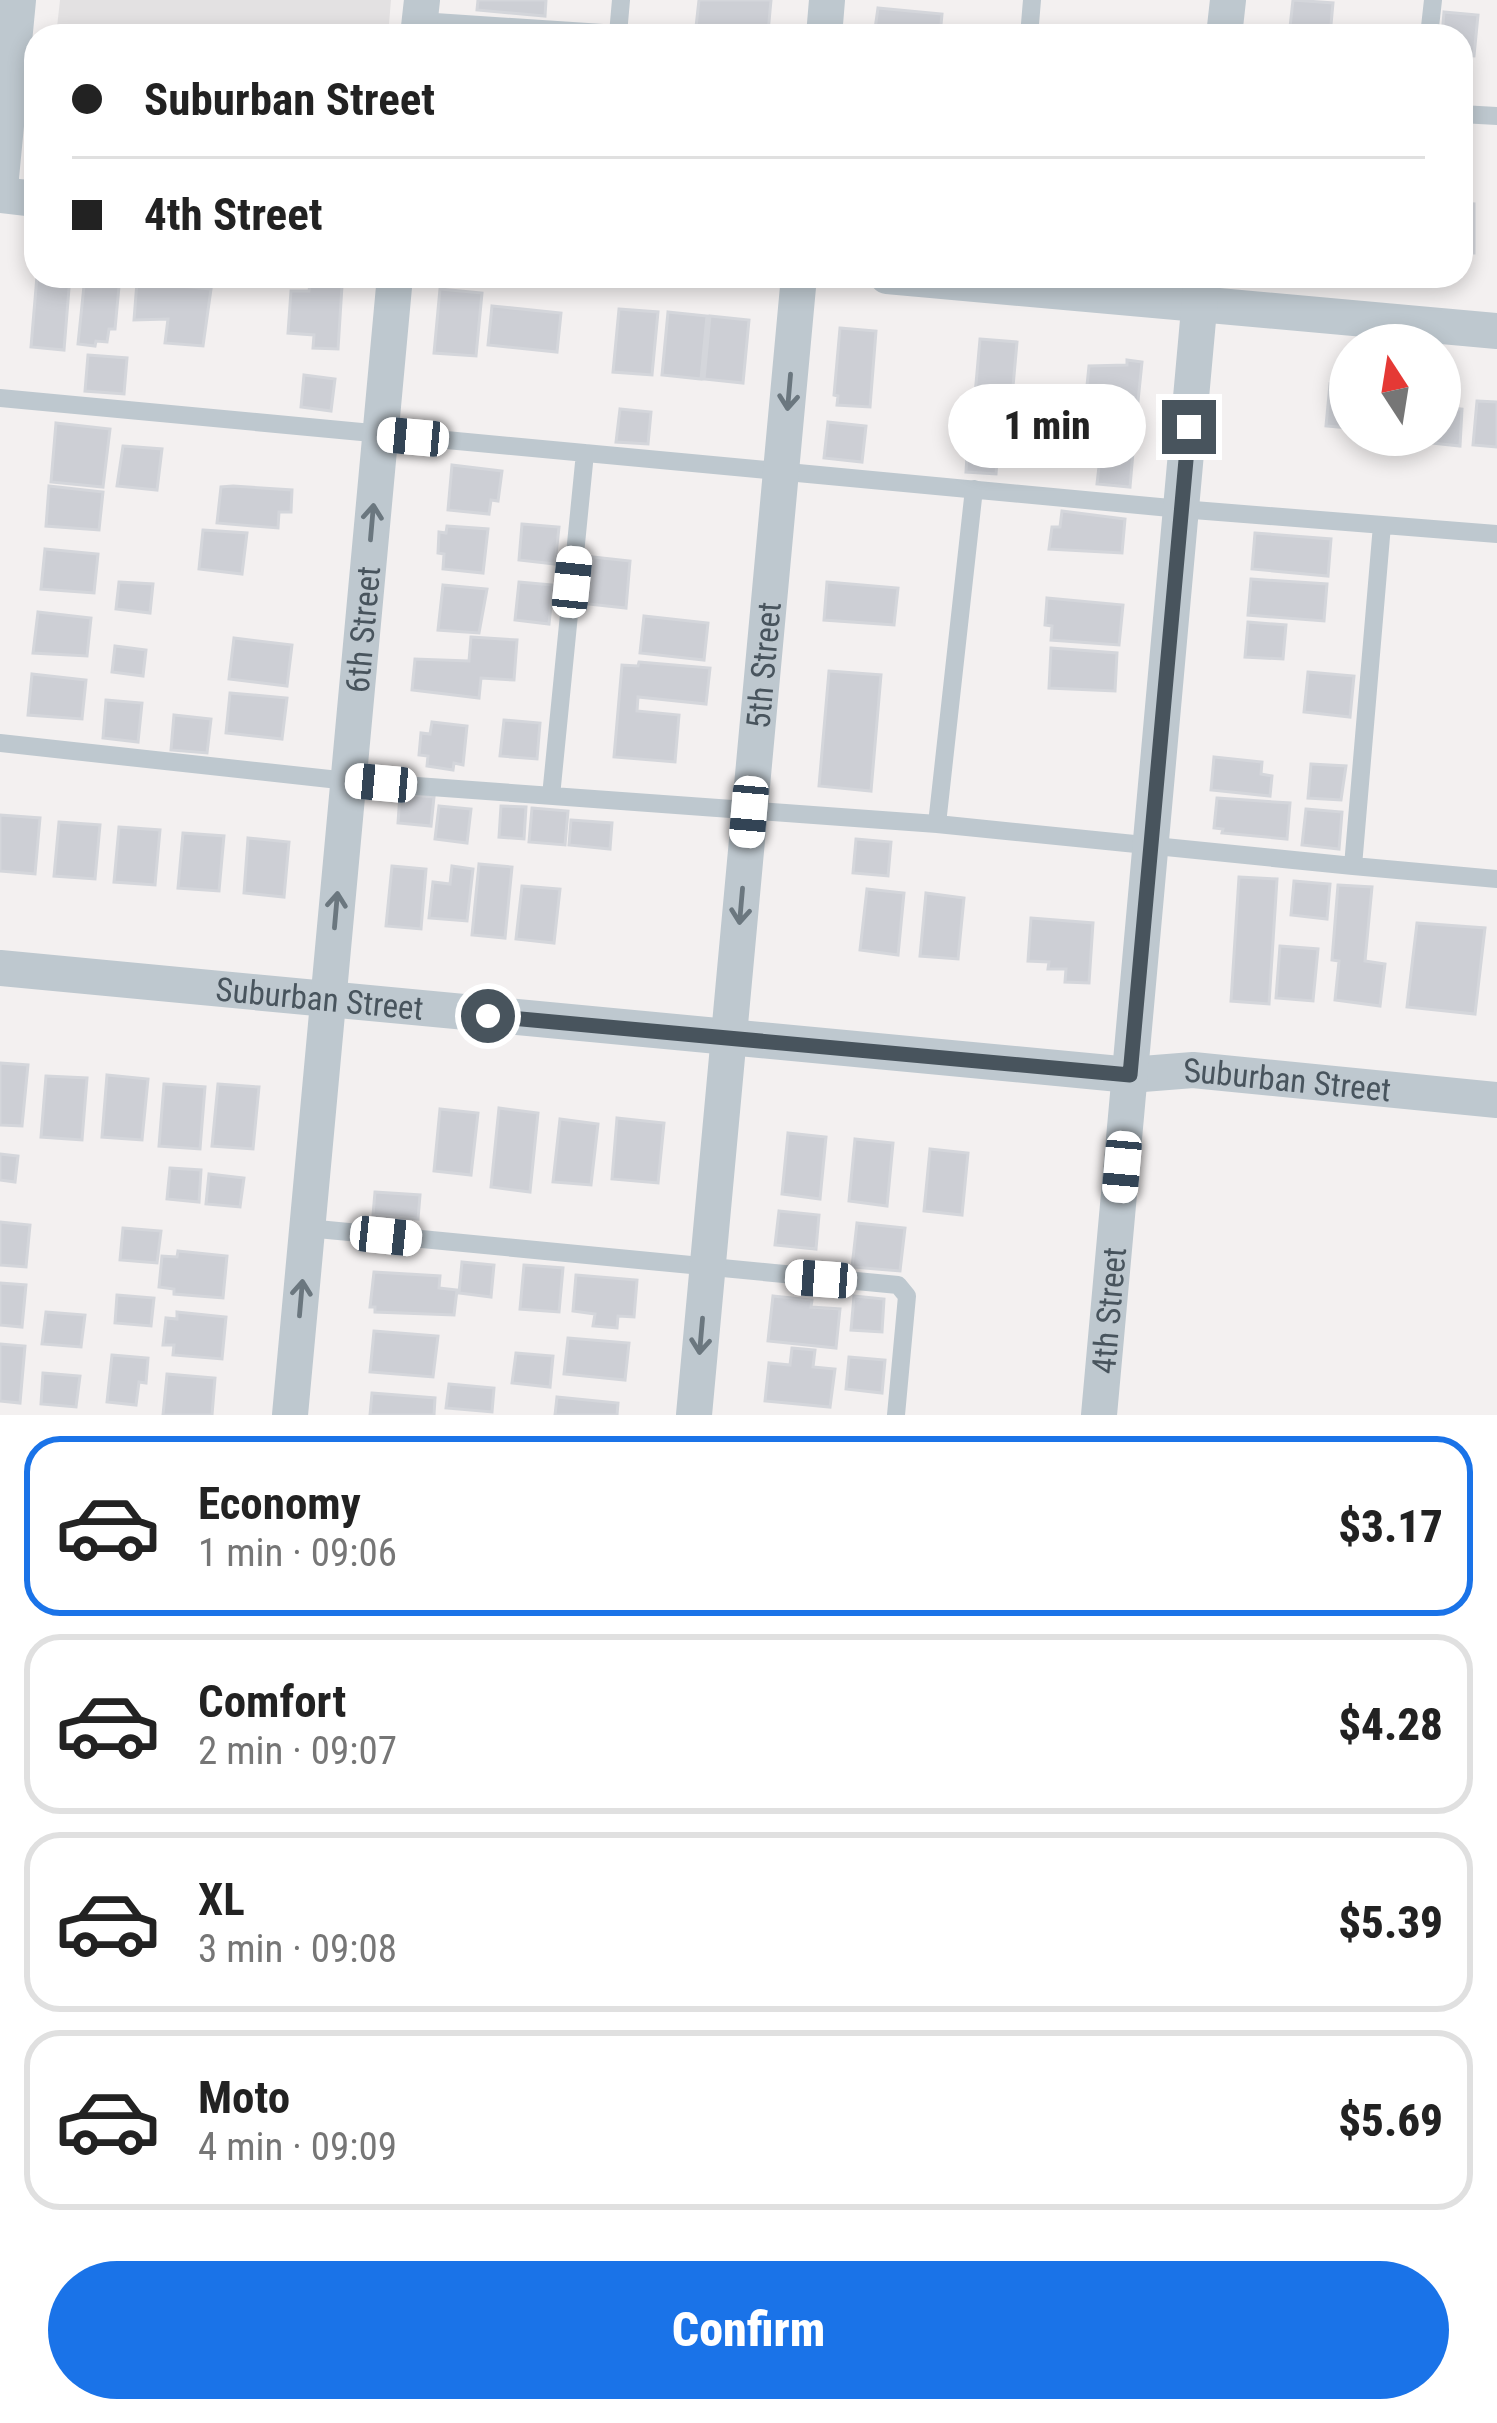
<!DOCTYPE html>
<html lang="en">
<head>
<meta charset="utf-8">
<style>
  body { margin:0; font-family:"Roboto Condensed",sans-serif; background:#f2f2f2; color:#222; height:100vh; display:flex; flex-direction:column; font-size:45px; white-space:nowrap }
  * { box-sizing:border-box; margin:0 }
  p { font-size:39px; color:#767676 }
  .icon { flex:none; width:66px; height:66px; fill:none; stroke:currentColor; stroke-width:2; stroke-linecap:round; stroke-linejoin:round }
  .map { position:relative; height:1415px; overflow:hidden }
  .details { display:flex; flex-direction:column; background:#fff; flex:1 }
  .details>* { flex:none }
  .guide { position:absolute; left:24px; top:24px; width:1449px; height:264px; border-radius:36px; box-shadow:0 6px 18px #0003; display:grid; align-content:center; height:264px; padding:0 48px; background:#fff }
  .needle { width:78px; rotate:348deg }
  .tools { position:absolute; left:1329px; top:324px; display:grid; gap:24px }
  .tools a { display:grid; place-items:center; width:132px; height:132px; border-radius:50%; background:#fff; box-shadow:0 6px 18px #0003; font-size:60px }
  .end { position:absolute; width:54px; height:54px; margin:-27px; border:15px solid #48545d; background:#fff; box-shadow:0 0 0 6px #fff }
  .from { border-radius:50% }
  .bubble { position:absolute; height:84px; border-radius:42px; background:#fff; box-shadow:0 6px 18px #0003; font-size:39px; font-weight:800; line-height:84px; text-align:center }
  .car { position:absolute; width:36px; height:72px; margin:-36px -18px; border-radius:15px; box-shadow:0 0 9px 3px #0007; background:linear-gradient(#fff 24%,#345 0 40%,#fff 0 76%,#345 0 86%,#fff 0) }
  .guide b { display:flex; align-items:center; gap:42px; height:114px; font-size:45px }
  .guide b+b { border-top:3px solid #e0e0e0 }
  .guide i { width:30px; height:30px; background:#222 }
  ul { padding:21px 0 0; list-style:none }
  li { display:flex; align-items:center; gap:36px; height:180px; margin:0 24px 18px; padding:0 24px; border:6px solid #e0e0e0; border-radius:36px }
  li div { flex:1 }
  li b { display:block; font-size:45px }
  li em { font-style:normal; font-weight:800 }
  li.on { border-color:#1a73e8 }
  li>.icon { width:108px; height:108px; stroke-width:1.5 }
  .cta { display:flex; gap:24px; margin-top:auto; padding:24px 48px }
  .cta a { flex:1; height:138px; border-radius:72px; background:#1a73e8; color:#fff; font-size:48px; font-weight:800; line-height:138px; text-align:center }
  .map>svg:first-child { display:block }
</style>
</head>
<body>
<div class="map">
<svg width="1497" height="1415" viewBox="0 0 1497 1415">
  <rect width="100%" height="100%" fill="#f3f0f0"/>
  <path fill="#e3e1e2" d="M 60,0 L 391,0 L 388,36 L 56,36 Z"/>
  <path fill="#cdcfd5" stroke="#d4d6db" stroke-width="3" d="M 478,0 L 546,0 L 545,16 L 477,10 Z
    M 699,0 L 771,0 L 768,33 L 696,27 Z
    M 1293,0 L 1333,3 L 1330,36 L 1289,36 Z
    M 878,8 L 942,14 L 940,36 L 874,36 Z
    M 1444,12 L 1478,15 L 1474,56 L 1461,55 L 1461,36 L 1442,36 Z
    M 1112,28 L 1164,33 L 1173,36 L 1097,36 L 1098,29 Z
    M 1461,203 L 1474,204 L 1474,253 L 1470,253 L 1469,264 L 1461,263 Z
    M 37,276 L 70,276 L 64,350 L 31,347 Z
    M 85,276 L 120,276 L 115,329 L 109,329 L 107,342 L 96,341 L 95,346 L 78,344 Z
    M 137,282 L 211,289 L 203,346 L 165,343 L 168,319 L 134,320 Z
    M 310,284 L 342,286 L 338,349 L 313,348 L 314,335 L 288,333 L 291,291 L 309,291 Z
    M 440,289 L 482,293 L 476,356 L 434,353 Z
    M 492,306 L 561,313 L 557,352 L 488,345 Z
    M 619,309 L 658,312 L 652,375 L 613,372 Z
    M 668,312 L 707,316 L 701,379 L 662,375 Z
    M 710,316 L 749,320 L 743,383 L 704,379 Z
    M 840,328 L 876,331 L 870,407 L 837,405 L 838,396 L 834,395 Z
    M 980,339 L 1017,342 L 1011,409 L 974,406 Z
    M 88,355 L 127,358 L 124,394 L 85,391 Z
    M 1127,360 L 1142,362 L 1137,411 L 1124,410 L 1123,414 L 1109,413 L 1109,417 L 1084,415 L 1089,366 L 1127,365 Z
    M 304,375 L 335,379 L 331,411 L 301,407 Z
    M 1330,384 L 1350,386 L 1350,428 L 1326,426 Z
    M 1477,401 L 1497,402 L 1497,447 L 1473,445 Z
    M 1440,407 L 1462,409 L 1460,446 L 1422,442 L 1423,435 L 1440,435 Z
    M 620,409 L 651,412 L 648,444 L 616,442 Z
    M 969,421 L 1000,423 L 996,474 L 966,472 Z
    M 828,422 L 866,426 L 862,462 L 824,458 Z
    M 56,423 L 110,429 L 103,487 L 51,482 Z
    M 123,446 L 162,449 L 157,490 L 117,486 Z
    M 1101,449 L 1133,452 L 1130,487 L 1097,484 Z
    M 452,465 L 502,471 L 498,501 L 491,500 L 489,514 L 448,510 Z
    M 49,486 L 103,492 L 99,530 L 46,526 Z
    M 233,486 L 292,490 L 291,512 L 279,512 L 278,528 L 217,523 L 221,487 Z
    M 1062,511 L 1125,519 L 1122,553 L 1049,549 L 1052,527 L 1060,527 Z
    M 522,524 L 559,527 L 555,564 L 519,560 Z
    M 447,526 L 488,529 L 483,573 L 443,569 L 444,554 L 438,553 L 439,532 L 446,533 Z
    M 203,530 L 247,533 L 242,574 L 199,569 Z
    M 1255,533 L 1331,539 L 1328,576 L 1252,569 Z
    M 45,549 L 98,554 L 94,593 L 41,589 Z
    M 593,557 L 630,561 L 626,608 L 588,604 Z
    M 1251,579 L 1327,584 L 1324,621 L 1248,615 Z
    M 119,582 L 153,584 L 150,613 L 116,609 Z
    M 519,582 L 553,585 L 549,624 L 515,620 Z
    M 827,582 L 898,588 L 894,625 L 824,620 Z
    M 443,585 L 487,589 L 479,633 L 438,630 Z
    M 1047,598 L 1123,605 L 1119,645 L 1051,640 L 1052,626 L 1045,625 Z
    M 38,612 L 91,618 L 87,656 L 33,653 Z
    M 644,616 L 708,623 L 704,660 L 640,653 Z
    M 1248,622 L 1286,625 L 1283,659 L 1245,657 Z
    M 471,637 L 517,640 L 514,680 L 481,678 L 479,698 L 412,690 L 415,659 L 469,661 Z
    M 234,638 L 292,645 L 287,686 L 229,679 Z
    M 115,646 L 146,650 L 143,676 L 112,672 Z
    M 1051,648 L 1117,653 L 1115,691 L 1049,688 Z
    M 639,662 L 710,668 L 706,704 L 638,697 L 637,711 L 679,715 L 675,762 L 614,757 L 622,665 L 638,666 Z
    M 829,671 L 881,675 L 871,791 L 819,786 Z
    M 1308,672 L 1354,676 L 1350,717 L 1304,712 Z
    M 32,674 L 86,680 L 82,719 L 28,715 Z
    M 230,693 L 287,698 L 282,739 L 226,733 Z
    M 106,700 L 142,703 L 138,742 L 103,738 Z
    M 174,715 L 211,719 L 207,753 L 171,750 Z
    M 504,720 L 540,723 L 537,759 L 500,756 Z
    M 432,722 L 467,726 L 463,765 L 454,763 L 453,770 L 427,766 L 428,756 L 419,755 L 421,733 L 430,734 Z
    M 1214,757 L 1262,762 L 1261,774 L 1272,776 L 1270,796 L 1211,790 Z
    M 1311,764 L 1346,766 L 1341,800 L 1308,798 Z
    M 400,794 L 434,797 L 431,826 L 398,823 Z
    M 1217,798 L 1290,803 L 1287,839 L 1222,833 L 1223,829 L 1214,828 Z
    M 439,806 L 471,809 L 467,843 L 435,839 Z
    M 501,806 L 526,807 L 524,839 L 499,837 Z
    M 532,808 L 568,811 L 565,845 L 529,842 Z
    M 1306,809 L 1342,812 L 1339,849 L 1302,845 Z
    M 0,815 L 40,818 L 35,874 L 0,871 Z
    M 571,820 L 612,823 L 610,849 L 569,845 Z
    M 59,822 L 100,825 L 95,879 L 54,876 Z
    M 119,827 L 160,830 L 155,885 L 114,882 Z
    M 183,833 L 224,836 L 219,891 L 178,888 Z
    M 248,838 L 289,842 L 284,897 L 244,893 Z
    M 856,839 L 891,842 L 888,876 L 853,873 Z
    M 479,864 L 512,867 L 505,938 L 472,935 Z
    M 392,866 L 426,869 L 421,929 L 386,926 Z
    M 452,866 L 473,869 L 467,921 L 429,918 L 433,882 L 450,884 Z
    M 1239,877 L 1277,879 L 1269,1004 L 1231,1001 Z
    M 1294,881 L 1330,884 L 1327,919 L 1291,915 Z
    M 1338,885 L 1372,887 L 1365,961 L 1385,964 L 1380,1006 L 1335,1000 L 1339,961 L 1332,960 Z
    M 522,886 L 560,889 L 554,943 L 516,939 Z
    M 867,889 L 904,893 L 898,955 L 860,950 Z
    M 926,893 L 964,898 L 958,959 L 920,956 Z
    M 1031,918 L 1093,923 L 1089,983 L 1065,982 L 1066,969 L 1048,969 L 1049,962 L 1028,961 Z
    M 1417,923 L 1485,928 L 1475,1014 L 1407,1007 Z
    M 1280,946 L 1318,949 L 1313,1001 L 1276,998 Z
    M 0,1063 L 28,1065 L 22,1126 L 0,1125 Z
    M 107,1075 L 148,1079 L 142,1140 L 102,1137 Z
    M 46,1076 L 87,1078 L 82,1140 L 41,1137 Z
    M 164,1084 L 205,1087 L 200,1149 L 159,1146 Z
    M 218,1084 L 259,1087 L 253,1149 L 212,1146 Z
    M 499,1108 L 538,1113 L 530,1192 L 491,1187 Z
    M 440,1109 L 478,1113 L 471,1175 L 434,1171 Z
    M 617,1118 L 664,1123 L 658,1183 L 612,1179 Z
    M 560,1119 L 598,1124 L 591,1185 L 553,1182 Z
    M 788,1133 L 826,1137 L 820,1199 L 782,1194 Z
    M 855,1139 L 893,1143 L 887,1206 L 849,1201 Z
    M 930,1149 L 968,1153 L 962,1215 L 924,1211 Z
    M 0,1154 L 18,1156 L 15,1182 L 0,1180 Z
    M 170,1168 L 201,1170 L 199,1202 L 167,1199 Z
    M 209,1174 L 244,1178 L 240,1207 L 206,1204 Z
    M 375,1192 L 420,1195 L 418,1219 L 373,1215 Z
    M 779,1211 L 819,1215 L 816,1249 L 775,1245 Z
    M 0,1222 L 30,1225 L 26,1267 L 0,1265 Z
    M 857,1223 L 905,1228 L 900,1271 L 852,1267 Z
    M 123,1228 L 161,1231 L 157,1263 L 120,1260 Z
    M 178,1251 L 227,1256 L 223,1298 L 174,1294 L 174,1289 L 159,1287 L 162,1256 L 177,1257 Z
    M 462,1262 L 494,1265 L 491,1297 L 459,1293 Z
    M 524,1265 L 563,1268 L 559,1312 L 520,1309 Z
    M 374,1272 L 440,1276 L 439,1288 L 457,1290 L 454,1315 L 375,1312 L 375,1307 L 370,1307 Z
    M 576,1275 L 637,1280 L 634,1317 L 618,1316 L 617,1328 L 593,1326 L 595,1314 L 573,1311 Z
    M 0,1283 L 26,1285 L 22,1327 L 0,1325 Z
    M 117,1295 L 154,1298 L 151,1326 L 115,1323 Z
    M 773,1296 L 812,1300 L 811,1307 L 840,1309 L 836,1348 L 768,1341 Z
    M 854,1296 L 884,1299 L 882,1332 L 851,1330 Z
    M 46,1312 L 85,1315 L 81,1347 L 42,1344 Z
    M 177,1312 L 226,1317 L 222,1359 L 173,1355 L 174,1345 L 163,1345 L 166,1318 L 177,1319 Z
    M 374,1331 L 438,1336 L 433,1377 L 370,1372 Z
    M 568,1338 L 629,1343 L 625,1380 L 564,1374 Z
    M 0,1344 L 25,1346 L 20,1403 L 0,1401 Z
    M 792,1348 L 815,1350 L 813,1367 L 835,1369 L 830,1407 L 765,1401 L 769,1363 L 790,1365 Z
    M 516,1353 L 553,1356 L 550,1387 L 512,1383 Z
    M 112,1355 L 148,1358 L 146,1383 L 139,1382 L 136,1405 L 107,1402 Z
    M 849,1357 L 885,1360 L 882,1393 L 846,1389 Z
    M 43,1373 L 80,1376 L 76,1407 L 41,1404 Z
    M 167,1374 L 215,1378 L 212,1415 L 163,1415 Z
    M 449,1384 L 494,1388 L 492,1412 L 446,1408 Z
    M 372,1393 L 435,1398 L 434,1415 L 370,1415 Z
    M 557,1397 L 618,1403 L 617,1415 L 555,1415 Z"/>
  <g fill="none" stroke-linecap="round" stroke-linejoin="round">
    <path stroke="#bec8cf" stroke-width="18" d="M 621,0 L 618,34 L 638,36
      M 420,21 L 618,34
      M 1029,36 L 1032,0
      M 1429,36 L 1433,0
      M 1461,114 L 1497,116
      M 0,398 L 1181,509 L 1497,534
      M 1382,525 L 1353,866 L 1497,879
      M 0,743 L 348,781 L 937,824 L 1353,866
      M 551,796 L 585,453
      M 937,824 L 974,489
      M 307,1228 L 898,1285 L 907,1296 L 896,1415"/>
    <g stroke="#bec8cf" stroke-width="36">
      <path d="M 418,36 L 422,0"/>
      <path d="M 824,36 L 827,0"/>
      <path d="M 1224,36 L 1228,0"/>
      <path d="M 0,188 L 18,0"/>
      <path d="M 0,195 L 36,199"/>
      <path d="M 887,276 L 1497,331"/>
      <path id="s1" d="M 0,968 L 1130,1075 L 1193,1070 L 1497,1100"/>
      <path id="s2" d="M 290,1415 L 395,276"/>
      <path id="s3" d="M 694,1415 L 799,276"/>
      <path id="s4" d="M 1099,1415 L 1202,276"/>
    </g>
  </g>
  <defs><path id="oneway-shaft" d="M-6 0H5M1.5-3L5.5 0L1.5 3" fill="none" stroke-width="1.6" stroke-linecap="round" stroke-linejoin="round" transform="scale(3)"/></defs>
  <g stroke="#6b777f">
    <use href="#oneway-shaft" transform="translate(789 392) rotate(95)"/>
    <use href="#oneway-shaft" transform="translate(372 522) rotate(-85)"/>
    <use href="#oneway-shaft" transform="translate(741 906) rotate(95)"/>
    <use href="#oneway-shaft" transform="translate(336 910) rotate(-85)"/>
    <use href="#oneway-shaft" transform="translate(301 1298) rotate(-85)"/>
    <use href="#oneway-shaft" transform="translate(701 1336) rotate(95)"/>
  </g>
  <g fill="none" stroke-linecap="round" stroke-linejoin="round">
    <path stroke="#48545d" stroke-width="15" d="M 488,1016 L 1130,1075 L 1189,427"/>
  </g>
  <g text-anchor="middle" stroke-width="9" stroke-linejoin="round" paint-order="stroke">
    <g font-size="33" fill="#48545d" stroke="#fff">
      <text dy="12" stroke="none"><textPath href="#s2" startOffset="789">6th Street</textPath></text>
      <text dy="12" stroke="none"><textPath href="#s3" startOffset="753">5th Street</textPath></text>
      <text dy="12" stroke="none"><textPath href="#s1" startOffset="321">Suburban Street</textPath></text>
      <text dy="12" stroke="none"><textPath href="#s1" startOffset="1293">Suburban Street</textPath></text>
      <text dy="12" stroke="none"><textPath href="#s4" startOffset="105">4th Street</textPath></text>
    </g>
  </g>
</svg>
<div class="tools">
<a><svg class="needle" viewBox="-14 -14 28 28"><path d="M0-13l5 13h-10z" fill="#e53935"/><path d="M0 13l5-13h-10z" fill="#767676"/></svg></a>
</div>
<i class="end from" style="left:488px;top:1016px"></i>
<i class="end" style="left:1189px;top:427px"></i>
<div class="bubble" style="left:948px;top:384px;width:198px">1 min</div>
<i class="car" style="left:413px;top:437px;rotate:275deg"></i>
<i class="car" style="left:572px;top:582px;rotate:6deg"></i>
<i class="car" style="left:381px;top:783px;rotate:275deg"></i>
<i class="car" style="left:749px;top:812px;rotate:185deg"></i>
<i class="car" style="left:1122px;top:1167px;rotate:185deg"></i>
<i class="car" style="left:386px;top:1236px;rotate:96deg"></i>
<i class="car" style="left:821px;top:1279px;rotate:274deg"></i>
<div class="guide">
<b><i class="from"></i>Suburban Street</b>
<b><i></i>4th Street</b>
</div>
</div>
<section class="details">
<ul>
<li class="on"><svg class="icon" aria-label="car" viewBox="0 0 24 24"><path d="M5 17H2v-5l4-1 3-4h7l3 4 3 1v5h-3M9 17h6M6 11h13"/><circle cx="7" cy="17" r="2"/><circle cx="17" cy="17" r="2"/></svg><div><b>Economy</b><p>1 min · 09:06</p></div><em>$3.17</em></li>
<li><svg class="icon" aria-label="car" viewBox="0 0 24 24"><path d="M5 17H2v-5l4-1 3-4h7l3 4 3 1v5h-3M9 17h6M6 11h13"/><circle cx="7" cy="17" r="2"/><circle cx="17" cy="17" r="2"/></svg><div><b>Comfort</b><p>2 min · 09:07</p></div><em>$4.28</em></li>
<li><svg class="icon" aria-label="car" viewBox="0 0 24 24"><path d="M5 17H2v-5l4-1 3-4h7l3 4 3 1v5h-3M9 17h6M6 11h13"/><circle cx="7" cy="17" r="2"/><circle cx="17" cy="17" r="2"/></svg><div><b>XL</b><p>3 min · 09:08</p></div><em>$5.39</em></li>
<li><svg class="icon" aria-label="car" viewBox="0 0 24 24"><path d="M5 17H2v-5l4-1 3-4h7l3 4 3 1v5h-3M9 17h6M6 11h13"/><circle cx="7" cy="17" r="2"/><circle cx="17" cy="17" r="2"/></svg><div><b>Moto</b><p>4 min · 09:09</p></div><em>$5.69</em></li>
</ul>
<div class="cta"><a>Confirm</a></div>
</section>
</body>
</html>
